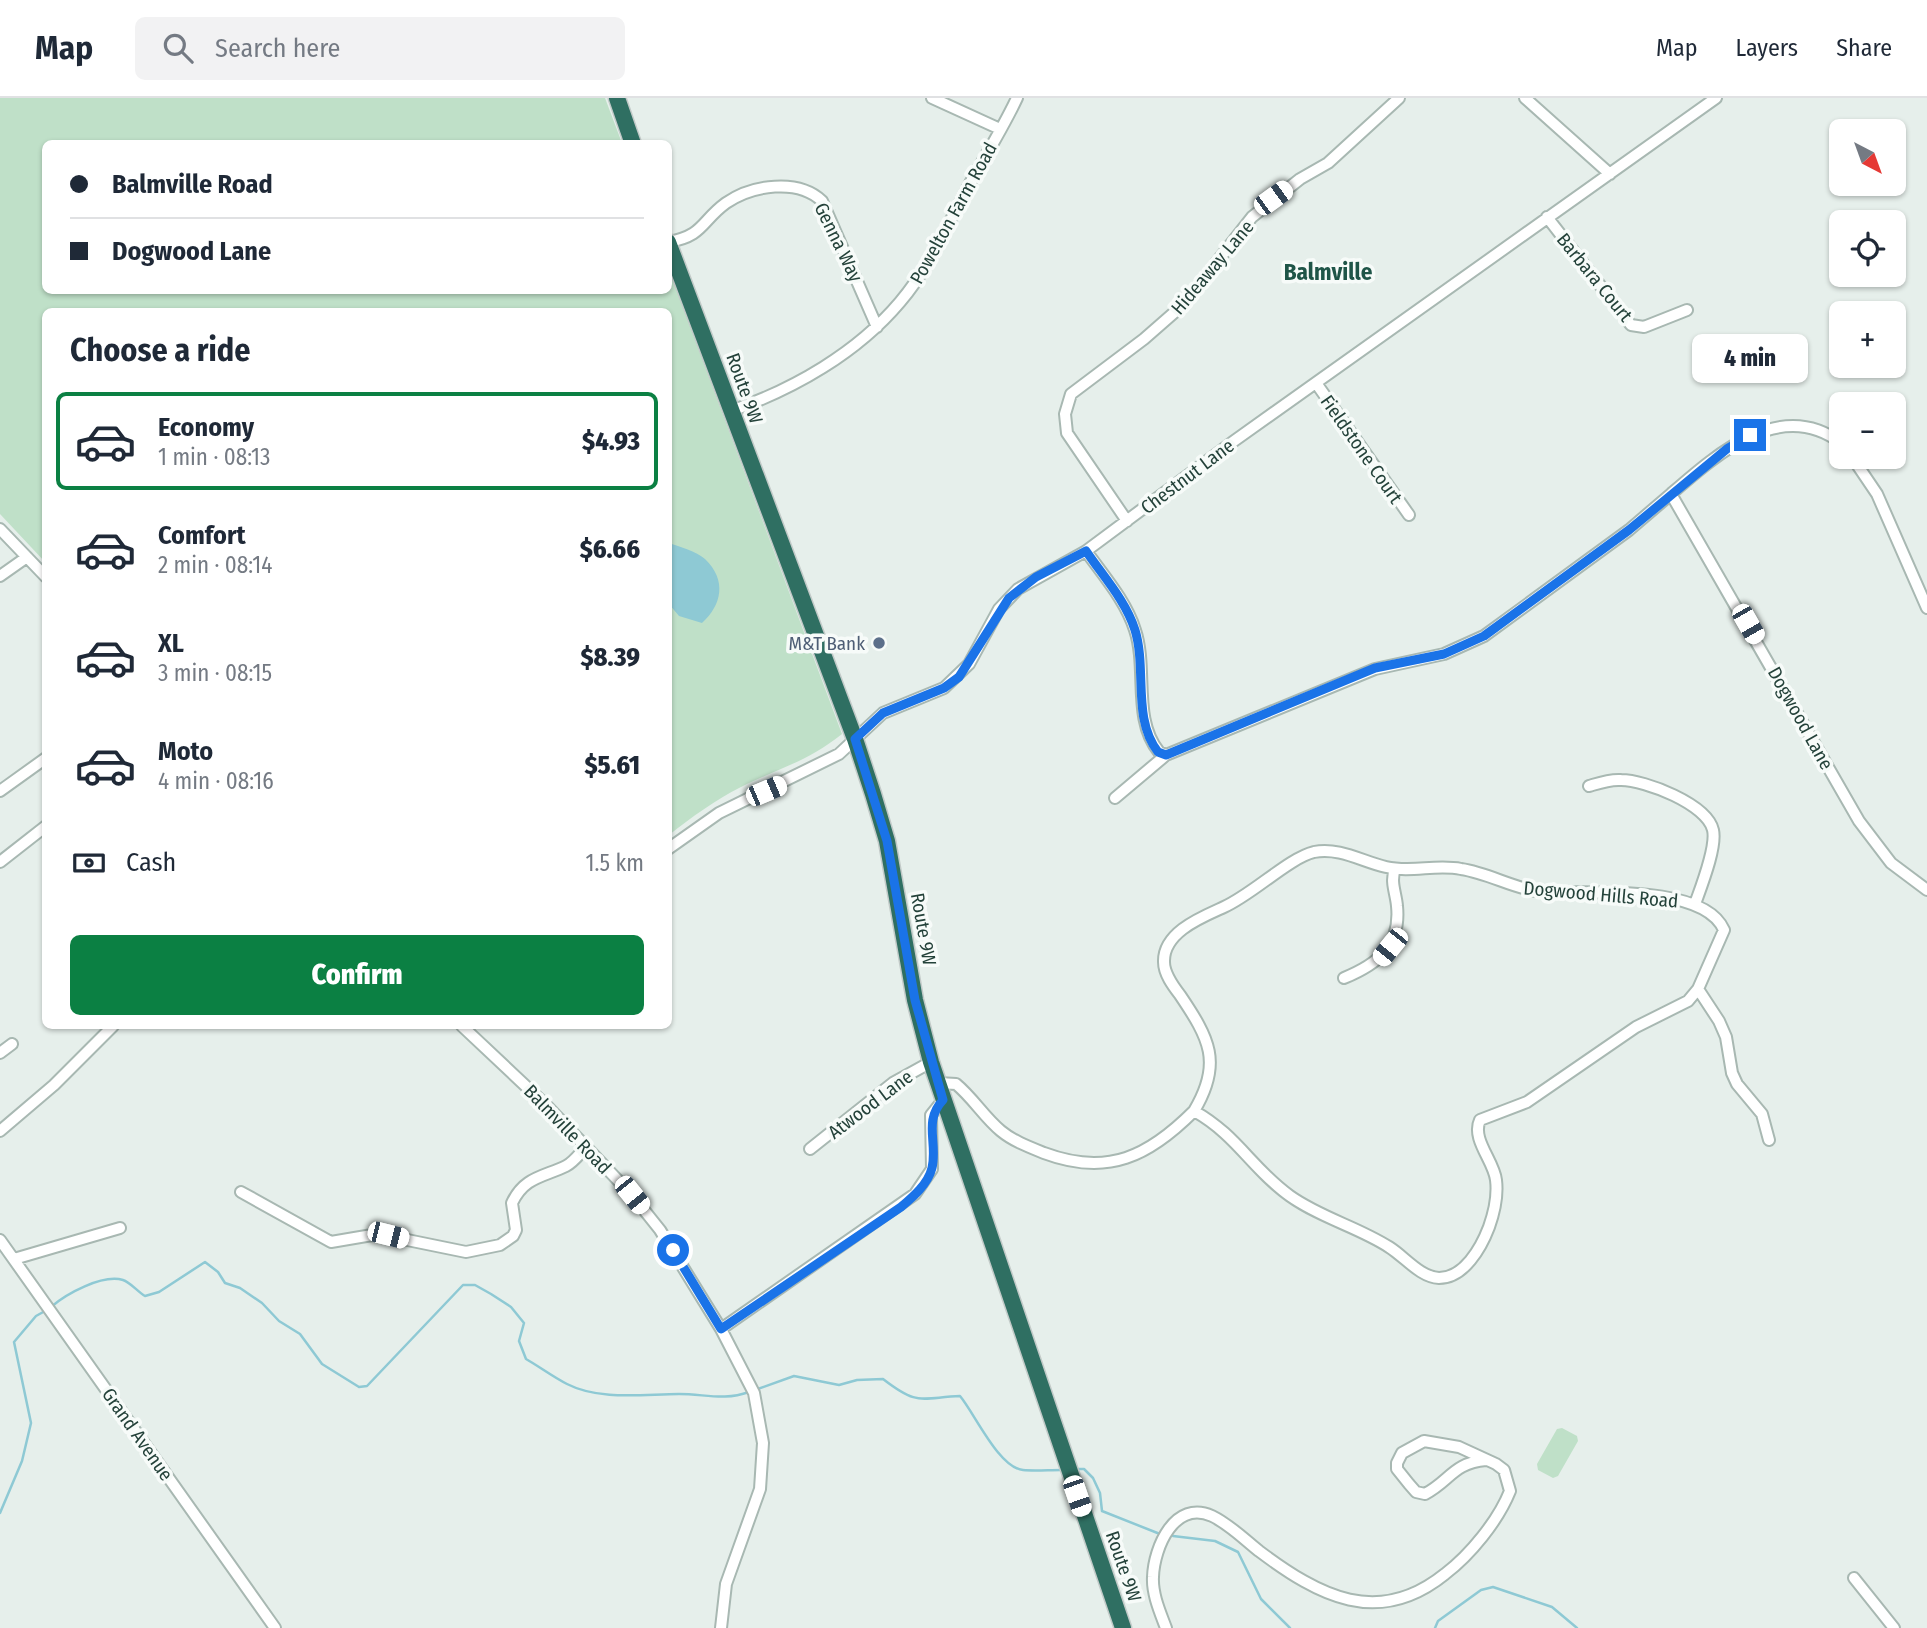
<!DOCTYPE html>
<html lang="en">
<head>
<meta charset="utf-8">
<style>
  body { margin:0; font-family:"Fira Sans Condensed",sans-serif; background:#f2f2f3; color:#1f2937; height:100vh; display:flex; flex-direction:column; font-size:26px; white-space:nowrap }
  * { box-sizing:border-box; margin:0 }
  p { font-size:23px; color:#747a83 }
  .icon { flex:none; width:38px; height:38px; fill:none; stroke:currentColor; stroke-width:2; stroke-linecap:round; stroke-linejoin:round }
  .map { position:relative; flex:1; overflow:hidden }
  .drawer { position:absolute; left:42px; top:210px; width:630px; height:721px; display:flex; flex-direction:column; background:#fff; border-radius:10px; box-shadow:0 2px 5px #0004 }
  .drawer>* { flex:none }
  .banner { position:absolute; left:42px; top:42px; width:630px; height:154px; border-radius:10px; box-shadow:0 2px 5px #0004; display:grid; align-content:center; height:154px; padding:0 28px; background:#fff }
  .needle { width:46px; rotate:139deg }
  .fabs { position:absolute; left:1829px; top:21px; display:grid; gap:14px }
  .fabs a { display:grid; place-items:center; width:77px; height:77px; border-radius:10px; background:#fff; box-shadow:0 2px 5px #0004; font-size:35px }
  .end { position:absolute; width:32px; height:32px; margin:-16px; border:9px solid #1a73e8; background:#fff; box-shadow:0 0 0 4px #fff }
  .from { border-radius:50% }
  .bubble { position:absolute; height:49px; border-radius:10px; background:#fff; box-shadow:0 2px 5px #0004; font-size:23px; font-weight:800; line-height:49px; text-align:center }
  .car { position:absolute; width:21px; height:42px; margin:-21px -10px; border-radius:9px; box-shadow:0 0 5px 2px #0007; background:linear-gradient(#fff 24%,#345 0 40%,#fff 0 76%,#345 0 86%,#fff 0) }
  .banner b { display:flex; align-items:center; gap:24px; height:66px; font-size:26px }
  .banner b+b { border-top:2px solid #e0e1e3 }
  .banner i { width:18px; height:18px; background:#1f2937 }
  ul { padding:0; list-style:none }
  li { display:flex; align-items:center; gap:21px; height:98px; margin:0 14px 10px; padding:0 14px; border:4px solid transparent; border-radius:10px }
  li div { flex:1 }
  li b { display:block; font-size:26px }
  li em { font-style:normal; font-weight:800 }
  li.current { border-color:#0b8043 }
  li>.icon { width:63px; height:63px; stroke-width:1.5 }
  h2 { padding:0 28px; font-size:32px; line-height:84px }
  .pay { display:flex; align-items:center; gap:18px; height:77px; padding:0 28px; font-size:26px }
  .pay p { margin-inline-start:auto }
  .button { display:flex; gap:14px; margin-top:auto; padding:14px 28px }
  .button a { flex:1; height:80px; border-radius:10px; background:#0b8043; color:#fff; font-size:28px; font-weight:800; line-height:80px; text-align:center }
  header { display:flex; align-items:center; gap:42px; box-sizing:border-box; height:98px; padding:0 35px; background:#fff; border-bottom:2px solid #e0e1e3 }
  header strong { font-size:33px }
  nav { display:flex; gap:38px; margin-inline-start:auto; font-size:24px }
  .search { width:490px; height:63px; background:#f2f2f3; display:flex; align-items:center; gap:18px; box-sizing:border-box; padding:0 24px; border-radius:10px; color:#747a83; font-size:26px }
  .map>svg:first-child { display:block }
</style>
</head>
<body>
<header>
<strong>Map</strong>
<div class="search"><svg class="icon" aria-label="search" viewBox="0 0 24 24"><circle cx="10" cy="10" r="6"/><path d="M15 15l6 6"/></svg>Search here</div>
<nav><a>Map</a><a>Layers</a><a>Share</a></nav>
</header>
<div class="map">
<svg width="1927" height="1530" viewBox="0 0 1927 1530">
  <rect width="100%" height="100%" fill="#e6efeb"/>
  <path fill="#bfe0c8" d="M 0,0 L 605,0 L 622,45 L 46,46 L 46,192 L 668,192 L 669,172 L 842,636 C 807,664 779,670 741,689 C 715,702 692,719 669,737 L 668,214 L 46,214 L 45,464 L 0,416 Z
    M 1562,1330 L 1577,1338 L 1578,1343 L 1558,1378 L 1553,1380 L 1538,1372 L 1537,1366 L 1557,1331 Z"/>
  <path fill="#8ec9d4" d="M 669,445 C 680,449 696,453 705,461 C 727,482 722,507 702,525 L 679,518 L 669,506 Z"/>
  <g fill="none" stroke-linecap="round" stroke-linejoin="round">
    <path stroke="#8ec9d4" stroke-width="2.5" d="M 51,1209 C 66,1196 102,1176 123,1182 C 130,1184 138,1194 145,1198 L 159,1194 L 205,1164 L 218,1174 L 225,1185 L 240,1190 L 262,1205 L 279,1223 L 300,1236 L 322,1266 L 359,1289 L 367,1288 L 463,1187 L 475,1187 L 491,1196 L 511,1209 L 524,1225 L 519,1243 L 526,1261 C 540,1269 553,1279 567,1286 C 600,1303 644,1296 679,1296 C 705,1296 724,1303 749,1294
      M 755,1292 L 794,1278 L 839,1287 L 857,1282 L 883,1281 C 918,1308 919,1300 960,1298 C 975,1316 999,1370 1023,1372 C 1034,1373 1048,1372 1061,1372
      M 1078,1371 L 1084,1371 L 1093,1380 L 1100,1395 L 1102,1413 L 1160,1436
      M 0,1415 L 22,1363 L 31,1325 L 14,1244 L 36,1218 L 45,1213
      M 1173,1438 L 1215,1443 L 1238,1454 L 1261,1501 L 1290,1530
      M 1435,1530 L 1438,1523 L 1481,1492 L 1493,1489 L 1552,1509 L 1577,1530"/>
    <defs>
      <path id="minor" d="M 932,0 L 1000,31
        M 1525,0 L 1610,76
        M 1547,119 L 1631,227 L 1644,229 L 1687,212
        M 668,144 C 704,138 701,123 726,105 C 752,87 798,80 822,103 L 877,229
        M 1316,285 L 1409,417
        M 731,313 C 794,291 857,255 900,204 C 929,170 947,128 968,89 C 984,60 1003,30 1017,0
        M 1841,345 C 1781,299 1717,356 1671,396 L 1859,723 L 1891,765 L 1927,792
        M 1852,359 L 1877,396 L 1927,510
        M 1127,423 L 1067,335 L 1065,316 L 1071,296 L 1144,241 L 1184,206 L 1252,119 L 1300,81 L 1328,65 L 1399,0
        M 0,431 L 46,479
        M 1086,453 C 1103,477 1126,503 1135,532 C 1148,571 1132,621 1159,654 L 1166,657 L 1375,571 L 1444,556 L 1484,538 L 1629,432 L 1671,396
        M 0,478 L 27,459
        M 1589,688 C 1599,685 1610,681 1621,682 C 1645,682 1707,706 1713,732 C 1717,749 1701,789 1695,806
        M 0,693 L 46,660
        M 1115,700 L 1166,657
        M 668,751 L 719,715 L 839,656 L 883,615 L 944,590 L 969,566 L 999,511 L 1018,491 L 1086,453 L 1234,343 L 1716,0
        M 0,764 L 46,728
        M 1344,880 C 1378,866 1401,848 1397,808 C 1396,795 1390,784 1395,771
        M 1698,891 L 1719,923 L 1726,939 L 1732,975 L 1737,986 L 1762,1016 L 1769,1042
        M 462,928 L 548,1009 L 632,1097 L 660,1132 L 721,1231 L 754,1295 L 763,1345 L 760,1391 L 726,1486 L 721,1530
        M 0,955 L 12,946
        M 939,985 L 956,986 C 973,1000 984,1019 1001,1033 C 1013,1043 1029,1049 1044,1055 C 1108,1079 1149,1058 1194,1013 C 1237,1037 1252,1071 1290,1098 C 1321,1120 1358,1129 1389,1149 C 1405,1159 1420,1179 1439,1180 C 1464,1180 1481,1150 1489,1129 C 1494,1115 1498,1098 1496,1082 C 1494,1063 1471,1041 1480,1022 L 1527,1004 L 1636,929 L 1688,903 L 1698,891 L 1724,832 C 1704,785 1586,796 1542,794 C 1514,791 1489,775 1461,771 C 1436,766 1411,775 1386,769 C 1363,764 1340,749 1314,754 C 1289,760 1253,796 1224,809 C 1202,819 1163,834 1164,864 C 1164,876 1173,888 1180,897 C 1209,940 1223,965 1194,1013
        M 0,1033 L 54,987 L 113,928
        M 810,1051 L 893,985 L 931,964
        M 241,1094 L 331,1144 L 378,1136 L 466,1154 L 500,1147 L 513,1138 L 516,1132 L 512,1105 C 524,1079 543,1079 566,1068 C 574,1064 580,1055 586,1049
        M 0,1142 L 275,1530
        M 14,1161 L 120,1130
        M 721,1231 L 915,1096 L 932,1071 L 931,1017 L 943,1002
        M 1854,1480 L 1894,1530
        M 1166,1530 C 1160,1514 1152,1496 1153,1479 C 1154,1449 1175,1401 1212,1418 C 1229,1426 1244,1441 1259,1453 C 1319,1498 1378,1530 1445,1476 C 1470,1457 1498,1423 1510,1393 L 1504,1372 L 1496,1366 L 1459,1349 L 1424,1343 L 1402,1355 L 1397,1365 L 1397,1371 L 1409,1386 L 1416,1394 L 1425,1396 C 1450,1383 1453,1365 1486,1362"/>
      <path id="highway" d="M 617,0 L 633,46
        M 668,144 L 855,641 L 873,696 L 887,743 L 915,902 L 931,964 L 1123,1530"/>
    </defs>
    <use href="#minor" stroke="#a8b8b2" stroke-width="14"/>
    <use href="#highway" stroke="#c2cac8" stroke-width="19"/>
    <use href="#minor" stroke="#fff" stroke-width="10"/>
    <use href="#highway" stroke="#2f6f62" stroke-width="16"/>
  </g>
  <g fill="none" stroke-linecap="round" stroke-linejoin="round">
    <path stroke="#1a73e8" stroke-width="9" d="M 673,1152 L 721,1231 L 901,1109 C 913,1099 928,1086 932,1070 C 938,1045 923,1023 943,1002 L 915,902 L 887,743 L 855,641 L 883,615 L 944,590 L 959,579 L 1009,500 L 1036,479 L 1086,453 C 1103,478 1126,503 1135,532 C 1147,571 1132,621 1158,654 L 1166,657 L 1375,570 L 1444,556 L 1484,538 L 1629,432 L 1728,350 L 1750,337"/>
  </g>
  <circle fill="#5c6f8a" stroke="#f7fbf9" stroke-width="2.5" cx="879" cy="545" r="7"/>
  <g text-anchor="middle" stroke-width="7" stroke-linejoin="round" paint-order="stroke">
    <g font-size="19" fill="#24423a" stroke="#f7fbf9">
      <text transform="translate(953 115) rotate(-61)" y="7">Powelton Farm Road</text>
      <text transform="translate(839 144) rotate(64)" y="7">Genna Way</text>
      <text transform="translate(1212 169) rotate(-50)" y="7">Hideaway Lane</text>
      <text transform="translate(1595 179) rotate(51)" y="7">Barbara Court</text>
      <text transform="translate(745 290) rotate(70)" y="7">Route 9W</text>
      <text transform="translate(1362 351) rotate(55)" y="7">Fieldstone Court</text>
      <text transform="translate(1187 378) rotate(-37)" y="7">Chestnut Lane</text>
      <text transform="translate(1801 620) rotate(61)" y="7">Dogwood Lane</text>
      <text transform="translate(1601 796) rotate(5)" y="7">Dogwood Hills Road</text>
      <text transform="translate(924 831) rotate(80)" y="7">Route 9W</text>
      <text transform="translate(870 1006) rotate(-37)" y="7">Atwood Lane</text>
      <text transform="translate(568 1031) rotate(46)" y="7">Balmville Road</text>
      <text transform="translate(138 1336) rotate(55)" y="7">Grand Avenue</text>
      <text transform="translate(1124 1468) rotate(71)" y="7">Route 9W</text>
    </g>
    <g font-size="19" fill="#4e5e75" stroke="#f7fbf9" text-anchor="end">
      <text x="865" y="552">M&amp;T Bank</text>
    </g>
    <g font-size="23" font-weight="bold" fill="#1f5548" stroke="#f7fbf9">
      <text x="1328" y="182">Balmville</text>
    </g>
  </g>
</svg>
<div class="fabs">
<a><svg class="needle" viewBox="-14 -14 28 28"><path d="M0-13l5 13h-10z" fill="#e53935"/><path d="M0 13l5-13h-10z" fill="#747a83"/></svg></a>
<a><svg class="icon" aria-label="locate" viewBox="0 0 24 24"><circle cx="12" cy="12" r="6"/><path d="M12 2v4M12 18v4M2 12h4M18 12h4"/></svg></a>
<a>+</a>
<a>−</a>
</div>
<i class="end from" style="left:673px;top:1152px"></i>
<i class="end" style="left:1750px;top:337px"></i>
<div class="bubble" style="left:1692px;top:236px;width:116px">4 min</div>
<i class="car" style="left:1273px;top:100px;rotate:54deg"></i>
<i class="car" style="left:1748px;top:526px;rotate:150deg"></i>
<i class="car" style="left:766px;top:693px;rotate:67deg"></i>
<i class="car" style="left:1390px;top:849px;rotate:219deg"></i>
<i class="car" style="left:632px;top:1097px;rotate:141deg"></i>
<i class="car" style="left:388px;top:1137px;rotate:104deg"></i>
<i class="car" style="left:1077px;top:1398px;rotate:161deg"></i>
<div class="banner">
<b><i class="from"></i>Balmville Road</b>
<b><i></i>Dogwood Lane</b>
</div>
<section class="drawer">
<h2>Choose a ride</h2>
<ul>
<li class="current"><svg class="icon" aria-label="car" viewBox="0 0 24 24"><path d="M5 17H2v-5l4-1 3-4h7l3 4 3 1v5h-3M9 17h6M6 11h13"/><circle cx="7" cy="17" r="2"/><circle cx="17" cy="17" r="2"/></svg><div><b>Economy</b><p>1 min · 08:13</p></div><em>$4.93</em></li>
<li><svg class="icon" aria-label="car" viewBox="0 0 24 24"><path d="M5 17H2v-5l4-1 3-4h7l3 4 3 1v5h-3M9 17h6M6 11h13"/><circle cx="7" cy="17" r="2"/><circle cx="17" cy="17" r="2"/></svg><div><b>Comfort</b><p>2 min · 08:14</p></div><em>$6.66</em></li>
<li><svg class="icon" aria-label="car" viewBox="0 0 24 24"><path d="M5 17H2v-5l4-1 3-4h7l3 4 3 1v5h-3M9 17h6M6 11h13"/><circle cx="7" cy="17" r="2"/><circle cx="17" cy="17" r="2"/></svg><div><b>XL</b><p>3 min · 08:15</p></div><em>$8.39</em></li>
<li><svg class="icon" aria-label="car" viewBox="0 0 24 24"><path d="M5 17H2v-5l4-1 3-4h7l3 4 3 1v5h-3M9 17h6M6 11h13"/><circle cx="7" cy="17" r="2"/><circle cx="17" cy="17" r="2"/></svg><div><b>Moto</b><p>4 min · 08:16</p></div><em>$5.61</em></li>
</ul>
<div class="pay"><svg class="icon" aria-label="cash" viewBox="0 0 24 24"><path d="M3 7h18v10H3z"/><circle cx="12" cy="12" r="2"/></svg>Cash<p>1.5 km</p></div>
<div class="button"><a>Confirm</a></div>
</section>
</div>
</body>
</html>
